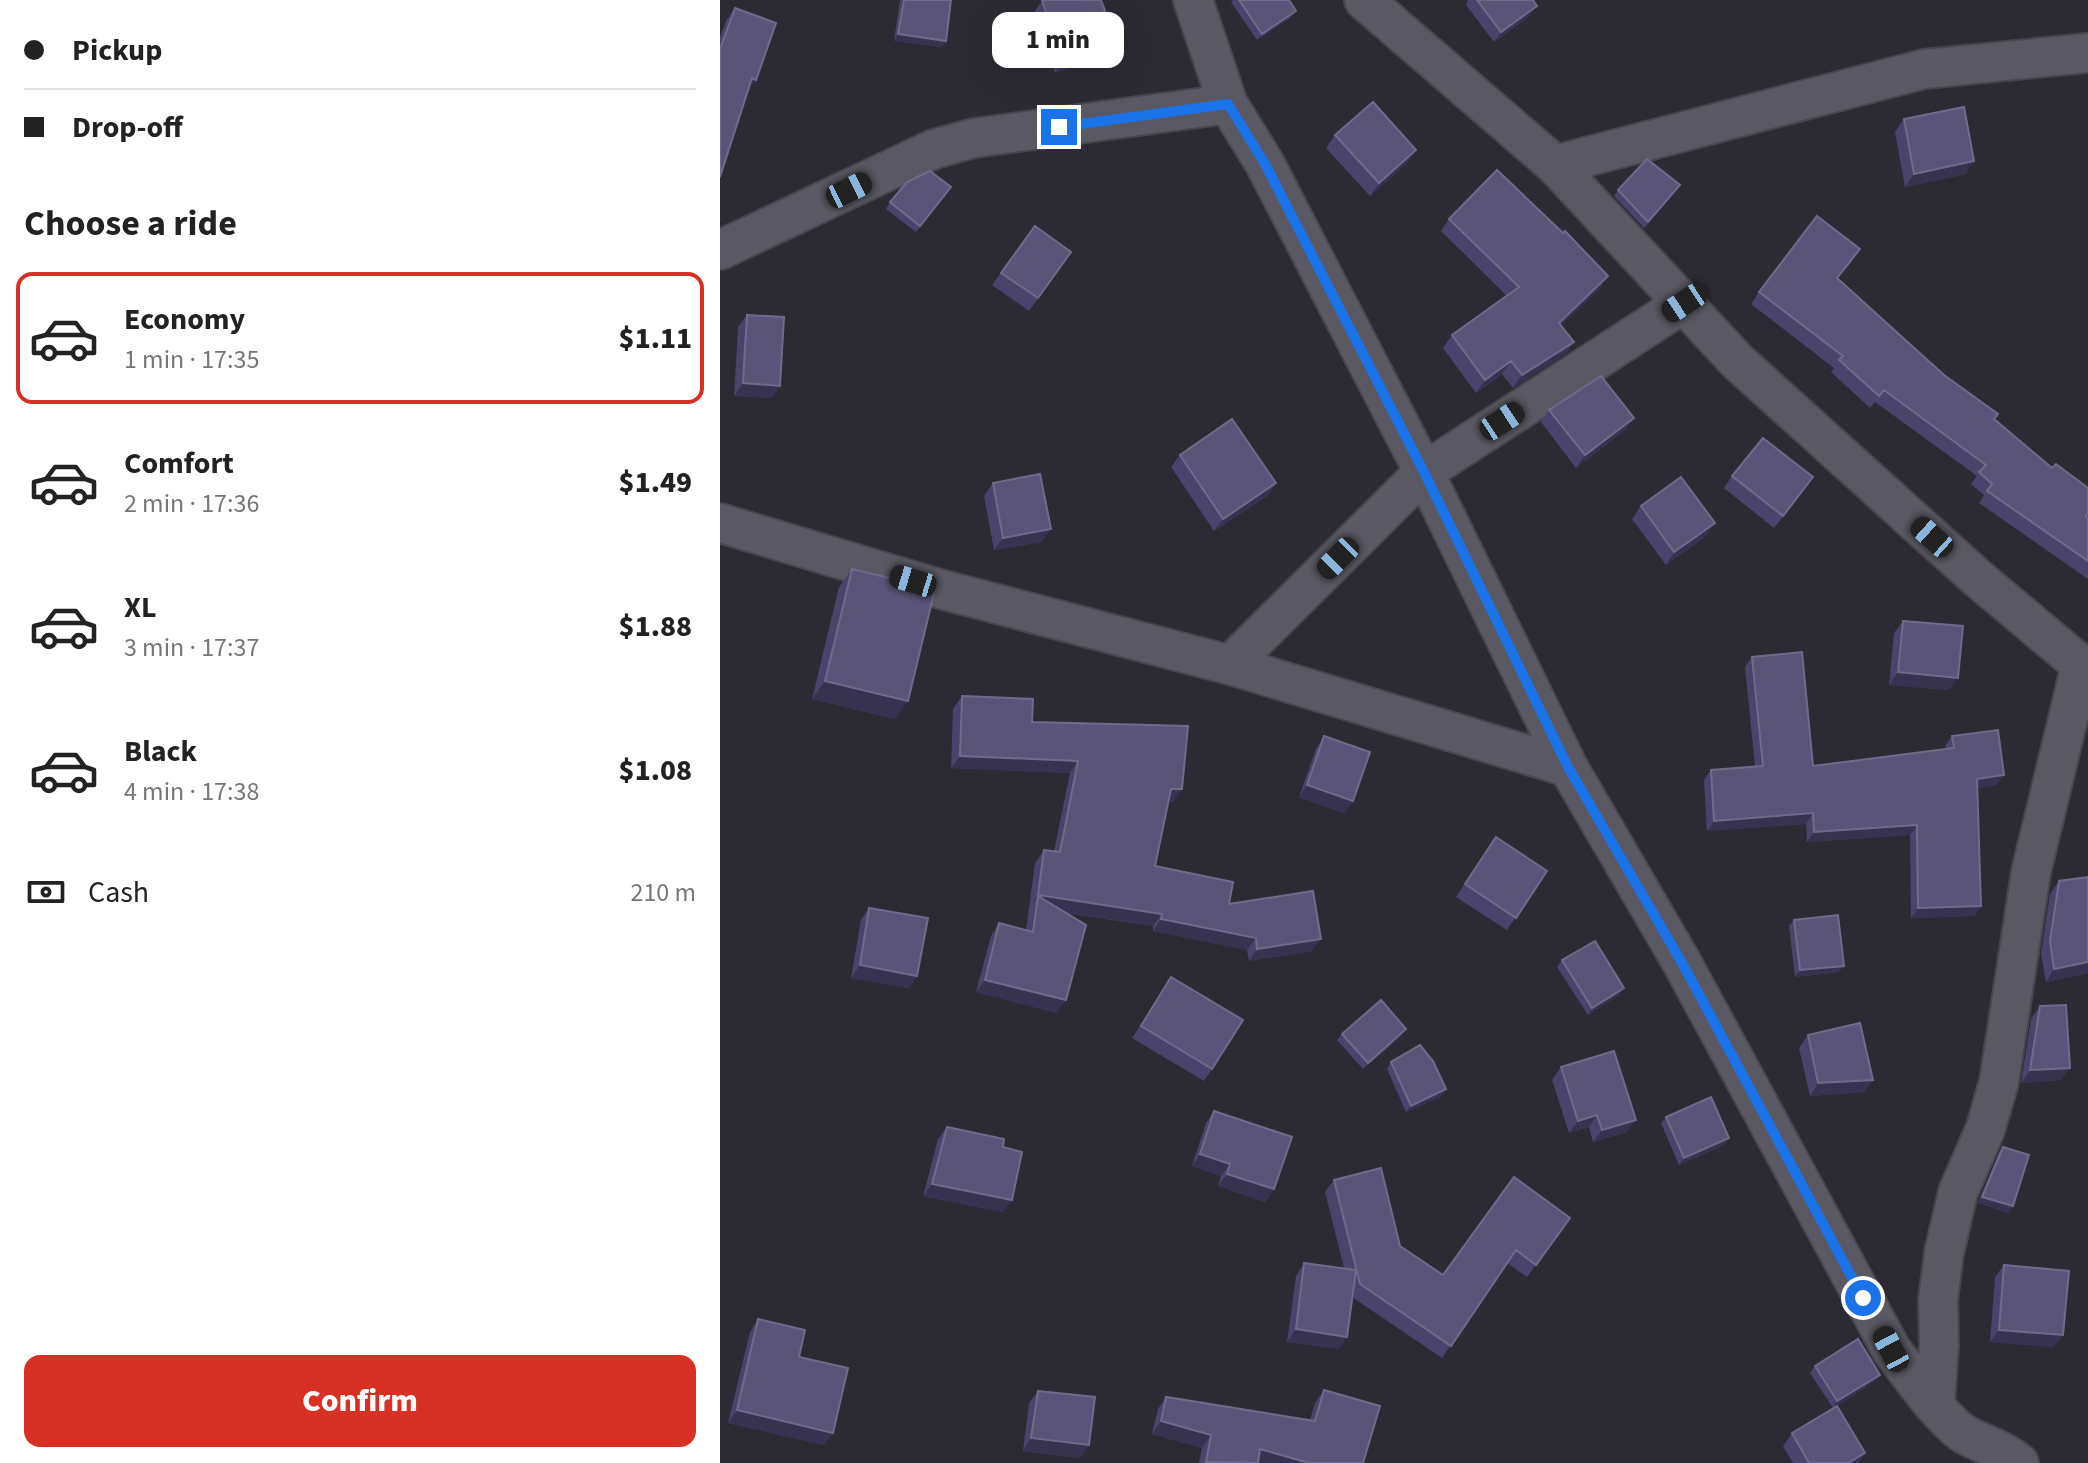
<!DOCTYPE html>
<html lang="en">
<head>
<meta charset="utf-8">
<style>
  body { margin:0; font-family:"Source Sans 3",sans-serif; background:#f6f6f6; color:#222; height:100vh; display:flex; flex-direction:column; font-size:30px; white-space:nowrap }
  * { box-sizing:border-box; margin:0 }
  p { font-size:26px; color:#767676 }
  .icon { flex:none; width:44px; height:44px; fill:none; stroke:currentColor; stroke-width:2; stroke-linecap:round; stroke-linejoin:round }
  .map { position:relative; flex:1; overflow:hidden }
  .panel { display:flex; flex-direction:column; background:#fff; width:720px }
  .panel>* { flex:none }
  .banner { display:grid; align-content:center; height:176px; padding:0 24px; background:#fff }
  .end { position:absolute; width:36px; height:36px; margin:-18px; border:10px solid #1a73e8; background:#fff; box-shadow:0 0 0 4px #fff }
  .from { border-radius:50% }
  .bubble { position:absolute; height:56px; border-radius:16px; background:#fff; box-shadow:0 8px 32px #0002; font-size:26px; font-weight:800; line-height:56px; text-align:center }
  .car { position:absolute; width:24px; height:48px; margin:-24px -12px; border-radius:10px; box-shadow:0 0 6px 2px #0007; background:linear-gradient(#222 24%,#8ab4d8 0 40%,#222 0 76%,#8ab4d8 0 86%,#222 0) }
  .banner b { display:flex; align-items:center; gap:28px; height:76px; font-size:30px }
  .banner b+b { border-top:2px solid #e0e0e0 }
  .banner i { width:20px; height:20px; background:#222 }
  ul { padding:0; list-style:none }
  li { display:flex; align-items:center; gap:24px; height:132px; margin:0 16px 12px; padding:0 8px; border:4px solid transparent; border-radius:16px }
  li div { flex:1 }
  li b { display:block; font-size:30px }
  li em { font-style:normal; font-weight:800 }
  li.active { border-color:#d93025 }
  li>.icon { width:72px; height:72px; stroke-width:1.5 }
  h2 { padding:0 24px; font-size:36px; line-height:96px }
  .pay { display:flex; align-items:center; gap:20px; height:88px; padding:0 24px; font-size:30px }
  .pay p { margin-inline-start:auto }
  .cta { display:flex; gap:16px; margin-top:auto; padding:16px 24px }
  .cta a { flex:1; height:92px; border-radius:16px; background:#d93025; color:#fff; font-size:32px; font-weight:800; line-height:92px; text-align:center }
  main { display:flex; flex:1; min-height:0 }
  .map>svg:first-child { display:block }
</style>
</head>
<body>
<main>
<section class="panel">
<div class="banner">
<b><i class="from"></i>Pickup</b>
<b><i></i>Drop-off</b>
</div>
<h2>Choose a ride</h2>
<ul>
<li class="active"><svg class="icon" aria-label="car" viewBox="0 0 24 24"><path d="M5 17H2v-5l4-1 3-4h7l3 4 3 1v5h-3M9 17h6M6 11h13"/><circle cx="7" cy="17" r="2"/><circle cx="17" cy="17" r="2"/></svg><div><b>Economy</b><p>1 min · 17:35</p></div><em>$1.11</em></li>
<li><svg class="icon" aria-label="car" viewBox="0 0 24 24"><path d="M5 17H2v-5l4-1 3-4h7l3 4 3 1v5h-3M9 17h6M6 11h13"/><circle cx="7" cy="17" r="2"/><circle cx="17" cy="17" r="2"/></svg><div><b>Comfort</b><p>2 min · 17:36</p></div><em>$1.49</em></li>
<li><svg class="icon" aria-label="car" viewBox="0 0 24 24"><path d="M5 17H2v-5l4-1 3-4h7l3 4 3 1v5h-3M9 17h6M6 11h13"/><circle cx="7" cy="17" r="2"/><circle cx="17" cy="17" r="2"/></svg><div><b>XL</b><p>3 min · 17:37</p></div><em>$1.88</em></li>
<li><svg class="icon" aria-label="car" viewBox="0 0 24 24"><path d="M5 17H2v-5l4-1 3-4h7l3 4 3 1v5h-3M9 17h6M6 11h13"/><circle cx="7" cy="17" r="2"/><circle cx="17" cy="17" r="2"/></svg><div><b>Black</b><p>4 min · 17:38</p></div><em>$1.08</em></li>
</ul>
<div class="pay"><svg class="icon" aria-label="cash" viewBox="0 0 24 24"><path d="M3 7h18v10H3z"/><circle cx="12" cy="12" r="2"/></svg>Cash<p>210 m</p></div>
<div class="cta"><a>Confirm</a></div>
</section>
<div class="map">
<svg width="1368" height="1463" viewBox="0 0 1368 1463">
  <rect width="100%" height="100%" fill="#2c2b34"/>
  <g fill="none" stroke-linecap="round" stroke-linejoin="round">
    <defs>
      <path id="minor" d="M 473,0 L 508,104 L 545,164 L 704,472 L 848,767 L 961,961 L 1171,1349 C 1190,1374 1219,1417 1244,1434 C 1263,1445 1281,1448 1299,1463
        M 644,0 L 835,165 L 1204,69 L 1368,53
        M 835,165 L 1017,361 L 1255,576 L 1368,671
        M 0,250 L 214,149 L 254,138 L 508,104
        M 0,523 L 220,589 L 510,665 L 848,767
        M 510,665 L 704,472 L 964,303
        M 1215,1405 L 1219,1344 L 1218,1300 L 1224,1253 L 1238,1192 L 1265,1130 L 1279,1082 L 1311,872 L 1361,665"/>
    </defs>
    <use href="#minor" stroke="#47464d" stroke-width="42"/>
    <use href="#minor" stroke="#5a5963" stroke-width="38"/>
  </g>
  <path fill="#4a436b" d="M 180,0 L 231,0 L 226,41 L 222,47 L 174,41 Z
    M 513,0 L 569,0 L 576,11 L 572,17 L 537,40 L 511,2 Z
    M 747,0 L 813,0 L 810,16 L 774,42 L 746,5 L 748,1 Z
    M 322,1 L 396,41 L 387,54 L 335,73 L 313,14 Z
    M 15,8 L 27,92 L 0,178 L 0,37 L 6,21 Z
    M 1184,119 L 1246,174 L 1185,187 L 1175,132 Z
    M 615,135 L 696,150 L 687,163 L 650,196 L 606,148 Z
    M 898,190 L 955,192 L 924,228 L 894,196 Z
    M 226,194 L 196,232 L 166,209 L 170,202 Z
    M 729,219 L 880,288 L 841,325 L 854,342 L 845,354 L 793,388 L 782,374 L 756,393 L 723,348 L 732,335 L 787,296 L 721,231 Z
    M 315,226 L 351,252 L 309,311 L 272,285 Z
    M 1132,261 L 1118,278 L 1224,375 L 1332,468 L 1368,488 L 1368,515 L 1366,517 L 1368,518 L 1368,579 L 1259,503 L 1264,495 L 1251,484 L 1257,476 L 1155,402 L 1150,408 L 1111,372 L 1114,368 L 1031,304 L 1039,292 Z
    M 27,315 L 60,386 L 51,398 L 14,396 L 18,327 Z
    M 829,410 L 914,418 L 905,430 L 856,468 L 821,422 Z
    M 460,455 L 556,483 L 547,496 L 494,531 L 451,467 Z
    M 1012,476 L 1084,490 L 1054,528 L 1004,488 Z
    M 273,483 L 322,542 L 274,550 L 264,496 Z
    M 921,506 L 986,536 L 946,565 L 912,519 Z
    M 132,569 L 175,719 L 92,699 L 119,587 Z
    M 1183,621 L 1229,690 L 1169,685 L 1174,633 Z
    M 1032,657 L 1093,766 L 1226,749 L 1225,746 L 1232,736 L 1277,785 L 1258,788 L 1261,906 L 1254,916 L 1191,918 L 1190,835 L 1087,842 L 1086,824 L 987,831 L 984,780 L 991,770 L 1035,766 L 1025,667 Z
    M 242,696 L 312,722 L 462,789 L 453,802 L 448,802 L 435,866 L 509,904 L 592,951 L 529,961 L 527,950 L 433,931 L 433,926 L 345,913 L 337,1013 L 256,992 L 271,936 L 279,923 L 306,930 L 315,863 L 324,850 L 334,851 L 350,773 L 231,768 L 233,709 Z
    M 604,736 L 633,801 L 624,813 L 579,797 L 596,749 Z
    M 776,837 L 827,871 L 787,930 L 736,897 Z
    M 1368,877 L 1368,973 L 1326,982 L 1321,953 L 1330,894 L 1339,881 Z
    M 149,908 L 197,976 L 189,988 L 131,978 L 141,920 Z
    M 1074,920 L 1119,972 L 1075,977 L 1069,926 Z
    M 842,960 L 900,994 L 868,1015 L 837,967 Z
    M 451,977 L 492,1069 L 484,1081 L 412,1038 Z
    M 1320,1006 L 1341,1080 L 1301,1083 L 1311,1019 Z
    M 686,1029 L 681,1036 L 643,1069 L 617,1040 L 622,1034 Z
    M 1088,1035 L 1153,1080 L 1144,1092 L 1090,1096 L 1079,1048 Z
    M 671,1062 L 726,1089 L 722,1096 L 686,1112 L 667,1069 Z
    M 841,1067 L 907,1132 L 873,1142 L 869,1127 L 849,1133 L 832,1080 Z
    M 494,1111 L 554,1189 L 545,1202 L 498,1186 L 501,1176 L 472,1166 L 486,1123 Z
    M 946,1117 L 1004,1145 L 959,1165 L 941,1123 Z
    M 227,1127 L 283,1147 L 283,1212 L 203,1196 L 218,1139 Z
    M 1283,1147 L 1293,1206 L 1289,1213 L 1258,1203 L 1279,1153 Z
    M 614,1180 L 680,1246 L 723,1275 L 850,1218 L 807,1277 L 787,1263 L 722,1358 L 632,1297 L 619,1349 L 567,1342 L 576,1276 L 584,1263 L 624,1268 L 605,1192 Z
    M 1284,1265 L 1334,1347 L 1270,1342 L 1275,1277 Z
    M 38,1319 L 79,1357 L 104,1445 L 8,1423 L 30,1332 Z
    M 1095,1366 L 1160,1375 L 1155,1381 L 1113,1408 L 1090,1373 Z
    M 604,1390 L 643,1463 L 479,1463 L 482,1448 L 432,1434 L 438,1409 L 446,1397 L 590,1420 L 595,1403 Z
    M 318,1391 L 369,1445 L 360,1458 L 303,1451 L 309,1403 Z
    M 1072,1433 L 1145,1453 L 1138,1463 L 1073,1463 L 1063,1446 Z"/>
  <path fill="#37324f" d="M 817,6 L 810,16 L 774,42 L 781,32 Z
    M 576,11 L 572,17 L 537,40 L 542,34 Z
    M 178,34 L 226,41 L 222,47 L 174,41 Z
    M 396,41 L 387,54 L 335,73 L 344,61 Z
    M 32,78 L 36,80 L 27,92 Z
    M 696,150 L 687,163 L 650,196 L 659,183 Z
    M 1254,161 L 1246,174 L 1185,187 L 1194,174 Z
    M 888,276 L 880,288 L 830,336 L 839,323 Z
    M 854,342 L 845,354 L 793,388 L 802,375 Z
    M 791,361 L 782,374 L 756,393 L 765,380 Z
    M 23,383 L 60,386 L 51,398 L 14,396 Z
    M 914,418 L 905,430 L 856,468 L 865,455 Z
    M 556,483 L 547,496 L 494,531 L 503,519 Z
    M 995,523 L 986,536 L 946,565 L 954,552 Z
    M 331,529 L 322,542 L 274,550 L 283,538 Z
    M 1178,672 L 1238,678 L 1229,690 L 1169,685 Z
    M 105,681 L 188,701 L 175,719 L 92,699 Z
    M 240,756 L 358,761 L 350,773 L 231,768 Z
    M 1284,775 L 1277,785 L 1250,789 L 1257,779 Z
    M 587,785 L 633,801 L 624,813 L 579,797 Z
    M 451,789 L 462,789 L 453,802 L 442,801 Z
    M 1093,813 L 1086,824 L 987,831 L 994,821 Z
    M 1197,825 L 1190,835 L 1087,842 L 1094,832 Z
    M 318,895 L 442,914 L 433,926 L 316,908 L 318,896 L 309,907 Z
    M 1261,906 L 1254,916 L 1191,918 L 1198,908 Z
    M 441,919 L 536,938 L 527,950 L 433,931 Z
    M 601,939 L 592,951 L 529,961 L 537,949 Z
    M 1368,962 L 1368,973 L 1326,982 L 1334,969 Z
    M 140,965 L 197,976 L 189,988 L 131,978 Z
    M 1124,966 L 1119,972 L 1075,977 L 1080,970 Z
    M 265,980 L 346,1000 L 337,1013 L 256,992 Z
    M 904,988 L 900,994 L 868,1015 L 872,1008 Z
    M 686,1029 L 681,1036 L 643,1069 L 648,1063 Z
    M 1350,1068 L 1341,1080 L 1301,1083 L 1310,1070 Z
    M 1153,1080 L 1144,1092 L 1090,1096 L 1098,1083 Z
    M 726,1089 L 722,1096 L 686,1112 L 691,1106 Z
    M 877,1115 L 869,1127 L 849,1133 L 858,1121 Z
    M 916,1120 L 907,1132 L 873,1142 L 882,1130 Z
    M 1009,1138 L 1004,1145 L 959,1165 L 964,1158 Z
    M 480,1154 L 510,1164 L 501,1176 L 472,1166 Z
    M 507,1174 L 554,1189 L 545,1202 L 498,1186 Z
    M 212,1184 L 292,1200 L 283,1212 L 203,1196 Z
    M 1262,1197 L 1293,1206 L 1289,1213 L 1258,1203 Z
    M 576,1329 L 627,1337 L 619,1349 L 567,1342 Z
    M 1279,1330 L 1343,1335 L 1334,1347 L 1270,1342 Z
    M 1160,1375 L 1155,1381 L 1113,1408 L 1117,1401 Z
    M 17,1410 L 113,1433 L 104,1445 L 8,1423 Z
    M 441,1421 L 491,1435 L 482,1448 L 432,1434 Z
    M 311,1438 L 369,1445 L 360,1458 L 303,1451 Z
    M 540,1449 L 589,1463 L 536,1463 Z
    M 1145,1453 L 1138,1463 L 1128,1463 Z"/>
  <path fill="#5a5578" stroke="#706b8a" stroke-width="2" d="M 184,0 L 231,0 L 226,41 L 178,34 Z
    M 326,0 L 381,0 L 396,41 L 344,61 L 322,1 Z
    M 519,0 L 569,0 L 576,11 L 542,34 Z
    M 757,0 L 813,0 L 817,6 L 781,32 Z
    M 15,8 L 56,23 L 36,80 L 32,78 L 0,177 L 0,49 Z
    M 653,102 L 696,150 L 659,183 L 615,135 Z
    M 1244,107 L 1254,161 L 1194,174 L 1184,119 Z
    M 927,159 L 960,185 L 928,222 L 898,190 Z
    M 777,170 L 843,233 L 845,231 L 888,276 L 839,323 L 854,342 L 802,375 L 791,361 L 765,380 L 732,335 L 799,287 L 729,219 Z
    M 210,171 L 231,187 L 200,226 L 170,202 L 187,182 Z
    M 1097,216 L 1140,249 L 1117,278 L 1224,375 L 1278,414 L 1274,419 L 1332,468 L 1336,464 L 1368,488 L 1368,513 L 1366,517 L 1368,518 L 1368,561 L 1267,491 L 1272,484 L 1259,472 L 1266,465 L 1164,390 L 1159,396 L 1119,360 L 1123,356 L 1039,292 Z
    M 315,226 L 351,252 L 318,298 L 281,273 Z
    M 27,315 L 64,317 L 60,386 L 23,383 Z
    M 881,376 L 914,418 L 865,455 L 829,410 Z
    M 512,419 L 556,483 L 503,519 L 460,455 Z
    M 1043,438 L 1093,477 L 1063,516 L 1012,476 Z
    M 320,474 L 331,529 L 283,538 L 273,483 Z
    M 961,477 L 995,523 L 954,552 L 921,506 Z
    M 132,569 L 215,589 L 188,701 L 105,681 Z
    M 1183,621 L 1243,626 L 1238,678 L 1178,672 Z
    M 1082,652 L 1093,766 L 1234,748 L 1232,736 L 1278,730 L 1284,775 L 1257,779 L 1261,906 L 1198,908 L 1197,825 L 1094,832 L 1093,813 L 994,821 L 991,770 L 1043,766 L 1032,657 Z
    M 242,696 L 313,699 L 312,722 L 468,726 L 462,789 L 451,789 L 435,866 L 513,882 L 509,904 L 593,891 L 601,939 L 537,949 L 536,938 L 441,919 L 442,914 L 318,895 L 324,850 L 340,852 L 358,761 L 240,756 Z
    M 604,736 L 650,752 L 633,801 L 587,785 Z
    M 776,837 L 827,871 L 796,918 L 745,884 Z
    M 1368,877 L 1368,962 L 1334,969 L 1330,941 L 1339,881 Z
    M 318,896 L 366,925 L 346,1000 L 265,980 L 279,923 L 313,932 Z
    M 149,908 L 208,918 L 197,976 L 140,965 Z
    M 1118,915 L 1124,966 L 1080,970 L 1074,920 Z
    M 875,941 L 904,988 L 872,1008 L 842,960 Z
    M 451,977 L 523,1020 L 492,1069 L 421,1026 Z
    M 661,1000 L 686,1029 L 648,1063 L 622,1034 Z
    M 1346,1005 L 1350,1068 L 1310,1070 L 1320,1006 Z
    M 1140,1023 L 1153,1080 L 1098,1083 L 1088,1035 Z
    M 700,1045 L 713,1061 L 726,1089 L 691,1106 L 671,1062 Z
    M 894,1051 L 916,1120 L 882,1130 L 877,1115 L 858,1121 L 841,1067 Z
    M 991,1097 L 1009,1138 L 964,1158 L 946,1117 Z
    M 494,1111 L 572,1137 L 554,1189 L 507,1174 L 510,1164 L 480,1154 Z
    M 227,1127 L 284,1139 L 283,1147 L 302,1152 L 292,1200 L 212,1184 Z
    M 1283,1147 L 1309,1155 L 1293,1206 L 1262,1197 Z
    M 661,1168 L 680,1246 L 723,1275 L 794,1177 L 850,1218 L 816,1265 L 796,1250 L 731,1346 L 640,1284 L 614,1180 Z
    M 584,1263 L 636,1270 L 627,1337 L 576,1329 Z
    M 1284,1265 L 1349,1271 L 1343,1335 L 1279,1330 Z
    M 38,1319 L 85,1330 L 79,1357 L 128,1368 L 113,1433 L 17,1410 Z
    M 1138,1339 L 1160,1375 L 1117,1401 L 1095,1366 Z
    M 604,1390 L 660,1406 L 643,1463 L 589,1463 L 540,1449 L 538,1463 L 486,1462 L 491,1435 L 441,1421 L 446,1397 L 595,1421 Z
    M 318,1391 L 375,1397 L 369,1445 L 311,1438 Z
    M 1117,1406 L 1145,1453 L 1128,1463 L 1089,1463 L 1072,1433 Z"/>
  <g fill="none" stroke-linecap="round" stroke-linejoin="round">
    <path stroke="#1a73e8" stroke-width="10" d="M 339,127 L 508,104 L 545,164 L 704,472 L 848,767 L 961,961 L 1143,1298"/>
  </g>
</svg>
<i class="end from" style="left:1143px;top:1298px"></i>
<i class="end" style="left:339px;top:127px"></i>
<div class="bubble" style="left:272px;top:12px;width:132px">1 min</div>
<i class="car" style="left:129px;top:190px;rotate:64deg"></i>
<i class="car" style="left:964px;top:303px;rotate:237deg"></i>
<i class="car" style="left:782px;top:421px;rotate:57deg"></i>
<i class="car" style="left:1212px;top:537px;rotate:312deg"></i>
<i class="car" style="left:618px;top:558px;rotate:225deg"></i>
<i class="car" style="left:193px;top:581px;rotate:287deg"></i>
<i class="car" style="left:1171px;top:1349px;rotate:332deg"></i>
</div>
</main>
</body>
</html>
